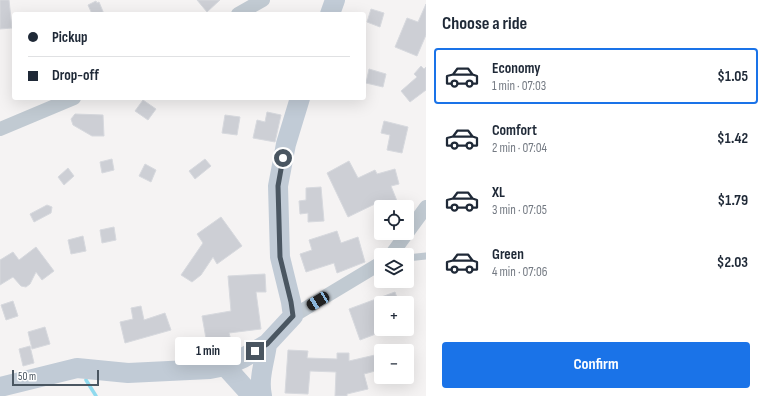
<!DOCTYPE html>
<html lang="en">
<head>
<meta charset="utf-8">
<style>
  body { margin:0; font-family:"Sofia Sans Condensed",sans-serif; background:#f6f6f7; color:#1f2937; height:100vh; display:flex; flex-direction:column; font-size:15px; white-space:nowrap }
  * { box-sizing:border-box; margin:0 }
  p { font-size:13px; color:#747a83 }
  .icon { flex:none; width:22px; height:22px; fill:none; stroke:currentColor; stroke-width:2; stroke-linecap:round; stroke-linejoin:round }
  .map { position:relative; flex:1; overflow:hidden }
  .sheet { display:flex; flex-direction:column; background:#fff; width:340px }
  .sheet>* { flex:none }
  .banner { position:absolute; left:12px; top:12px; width:354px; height:88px; border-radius:4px; box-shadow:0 4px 16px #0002; display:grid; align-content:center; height:88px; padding:0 16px; background:#fff }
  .fabs { position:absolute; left:374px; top:200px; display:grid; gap:8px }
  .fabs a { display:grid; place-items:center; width:40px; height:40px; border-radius:4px; background:#fff; box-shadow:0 4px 16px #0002; font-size:20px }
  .scale { position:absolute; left:12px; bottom:10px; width:87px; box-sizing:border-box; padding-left:4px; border:2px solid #4a5661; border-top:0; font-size:11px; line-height:14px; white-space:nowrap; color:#4a5661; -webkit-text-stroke:3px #fff; paint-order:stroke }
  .end { position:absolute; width:18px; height:18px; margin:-9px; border:5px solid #4a5661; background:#fff; box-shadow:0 0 0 2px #fff }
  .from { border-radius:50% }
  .bubble { position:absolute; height:28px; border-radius:4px; background:#fff; box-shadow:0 4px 16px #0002; font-size:13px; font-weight:700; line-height:28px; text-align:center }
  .car { position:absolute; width:12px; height:24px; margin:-12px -6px; border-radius:5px; box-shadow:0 0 3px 1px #0007; background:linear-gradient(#222 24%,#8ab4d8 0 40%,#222 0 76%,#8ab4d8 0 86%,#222 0) }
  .banner b { display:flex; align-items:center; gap:14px; height:38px; font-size:15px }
  .banner b+b { border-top:1px solid #e0e1e3 }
  .banner i { width:10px; height:10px; background:#1f2937 }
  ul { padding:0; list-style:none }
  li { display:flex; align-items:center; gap:12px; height:56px; margin:0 8px 6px; padding:0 8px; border:2px solid transparent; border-radius:4px }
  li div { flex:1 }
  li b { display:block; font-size:15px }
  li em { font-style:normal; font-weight:700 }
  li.current { border-color:#1a73e8 }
  li>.icon { width:36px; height:36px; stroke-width:1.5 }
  h2 { padding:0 16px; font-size:18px; line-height:48px }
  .primary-button { display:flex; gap:8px; margin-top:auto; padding:8px 16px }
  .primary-button a { flex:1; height:46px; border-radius:4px; background:#1a73e8; color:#fff; font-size:16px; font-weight:700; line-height:46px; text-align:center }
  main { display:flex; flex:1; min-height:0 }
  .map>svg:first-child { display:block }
</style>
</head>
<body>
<main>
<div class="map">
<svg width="426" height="396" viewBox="0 0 426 396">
  <rect width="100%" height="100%" fill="#f5f3f3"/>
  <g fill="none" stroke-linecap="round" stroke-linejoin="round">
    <path stroke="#90daee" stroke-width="3.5" d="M 86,380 L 96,396"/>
  </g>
  <path fill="#cdcfd5" stroke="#d7d9de" d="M 0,0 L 9,0 L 12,28 L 0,29 Z
    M 197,0 L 220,0 L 207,12 Z
    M 96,1 L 97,3 L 99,2 L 104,14 L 92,14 L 88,5 Z
    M 426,4 L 426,35 L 417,56 L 395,47 L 407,18 L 418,22 Z
    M 371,9 L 384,13 L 380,27 L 367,22 Z
    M 421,66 L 424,69 L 426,67 L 426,90 L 410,102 L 401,91 L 417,77 L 414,74 Z
    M 369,69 L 386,74 L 383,87 L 366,83 Z
    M 143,100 L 156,109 L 148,120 L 135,111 Z
    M 267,112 L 281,115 L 275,142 L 253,138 L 257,120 L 265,122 Z
    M 75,114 L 103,115 L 104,136 L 92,136 L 73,125 L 71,119 Z
    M 225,115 L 240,117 L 237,135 L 222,133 Z
    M 384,121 L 408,127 L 402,153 L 387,150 L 390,135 L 381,133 Z
    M 112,159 L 114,170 L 102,173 L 100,162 Z
    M 205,159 L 211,166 L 195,179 L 189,171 Z
    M 349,161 L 358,178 L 375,170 L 377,174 L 395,169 L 399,184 L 391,186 L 397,201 L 383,206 L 381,201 L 348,217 L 327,173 Z
    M 145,164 L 156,170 L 151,182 L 139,176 Z
    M 68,168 L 74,176 L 64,185 L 58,177 Z
    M 321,187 L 324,221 L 308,222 L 308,213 L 300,214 L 299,201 L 306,200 L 306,188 Z
    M 47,205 L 52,207 L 51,213 L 34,222 L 30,214 Z
    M 221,217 L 242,246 L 217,264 L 213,257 L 201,275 L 192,282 L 181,275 L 203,243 L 197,234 Z
    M 114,227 L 116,240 L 102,243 L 100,230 Z
    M 337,231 L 341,243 L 358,237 L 365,262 L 337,273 L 334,263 L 306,272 L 300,254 L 312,250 L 309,240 Z
    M 83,236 L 86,251 L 71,254 L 68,240 Z
    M 36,247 L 54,271 L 42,280 L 36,272 L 30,284 L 26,287 L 21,286 L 13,277 L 0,285 L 0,260 L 13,252 L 19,260 Z
    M 265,274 L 266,292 L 256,292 L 261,329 L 229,333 L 231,340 L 207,344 L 202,316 L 231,311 L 228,276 Z
    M 395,292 L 399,303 L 381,303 L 381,332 L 360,340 L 349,309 Z
    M 13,301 L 18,316 L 6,320 L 1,305 Z
    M 141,306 L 144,320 L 165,313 L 171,330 L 125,343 L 120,322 L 133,319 L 131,308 Z
    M 45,327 L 50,344 L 32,349 L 28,332 Z
    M 30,346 L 34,363 L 23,366 L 19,349 Z
    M 288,350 L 308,351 L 307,358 L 337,359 L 337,353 L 349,353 L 349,361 L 375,355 L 379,370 L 364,374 L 368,389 L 347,394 L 347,396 L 335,396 L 336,372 L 310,371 L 308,394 L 285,393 Z"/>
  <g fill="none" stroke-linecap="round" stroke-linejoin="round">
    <path stroke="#c1cad2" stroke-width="7" d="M 407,258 L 426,256"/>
    <path stroke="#c1cad2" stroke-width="14" d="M 238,14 L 263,0
      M 0,129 L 74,98
      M 391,255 L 426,207
      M 293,316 L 381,263"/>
    <path stroke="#c1cbd6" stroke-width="20" d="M 330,14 L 335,0
      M 225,366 L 252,396
      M 0,387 L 77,368 L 128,373 L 210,369 L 225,366 L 243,358 L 267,344 L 293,316 L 291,302 L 280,257 L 278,186 L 286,144 L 300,98
      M 262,396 C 258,378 265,361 267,344"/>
  </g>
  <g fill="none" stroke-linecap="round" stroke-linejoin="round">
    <path stroke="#4a5661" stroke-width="5" d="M 255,351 L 267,344 L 293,316 L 291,302 L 280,257 L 278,186 L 283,158"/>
  </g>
</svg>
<div class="fabs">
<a><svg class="icon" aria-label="locate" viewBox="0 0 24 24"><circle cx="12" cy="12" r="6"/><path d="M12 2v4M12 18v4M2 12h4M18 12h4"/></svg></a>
<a><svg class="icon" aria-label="layers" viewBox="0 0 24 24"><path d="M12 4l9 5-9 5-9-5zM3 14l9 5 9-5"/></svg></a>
<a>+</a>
<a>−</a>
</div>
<div class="scale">50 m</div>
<i class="end from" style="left:283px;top:158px"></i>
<i class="end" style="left:255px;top:351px"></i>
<div class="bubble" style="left:175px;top:337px;width:66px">1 min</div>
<i class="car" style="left:318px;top:301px;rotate:239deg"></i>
<div class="banner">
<b><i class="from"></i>Pickup</b>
<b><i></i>Drop-off</b>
</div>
</div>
<section class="sheet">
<h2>Choose a ride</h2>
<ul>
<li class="current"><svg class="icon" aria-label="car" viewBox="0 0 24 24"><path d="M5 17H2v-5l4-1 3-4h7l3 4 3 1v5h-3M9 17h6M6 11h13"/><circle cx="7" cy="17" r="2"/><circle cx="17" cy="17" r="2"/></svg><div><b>Economy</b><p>1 min · 07:03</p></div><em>$1.05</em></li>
<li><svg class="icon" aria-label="car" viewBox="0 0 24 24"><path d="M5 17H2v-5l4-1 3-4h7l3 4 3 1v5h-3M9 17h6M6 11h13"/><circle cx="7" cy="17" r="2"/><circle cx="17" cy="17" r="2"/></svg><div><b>Comfort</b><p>2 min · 07:04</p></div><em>$1.42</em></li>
<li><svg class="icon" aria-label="car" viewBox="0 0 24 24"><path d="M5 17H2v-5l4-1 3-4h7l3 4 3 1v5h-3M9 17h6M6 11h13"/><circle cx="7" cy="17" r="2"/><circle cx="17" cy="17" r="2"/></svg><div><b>XL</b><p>3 min · 07:05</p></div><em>$1.79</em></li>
<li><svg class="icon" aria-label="car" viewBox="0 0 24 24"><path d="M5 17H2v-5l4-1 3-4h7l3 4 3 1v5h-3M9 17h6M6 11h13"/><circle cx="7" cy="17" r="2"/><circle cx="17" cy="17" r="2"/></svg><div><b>Green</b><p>4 min · 07:06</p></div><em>$2.03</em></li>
</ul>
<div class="primary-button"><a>Confirm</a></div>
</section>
</main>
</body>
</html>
